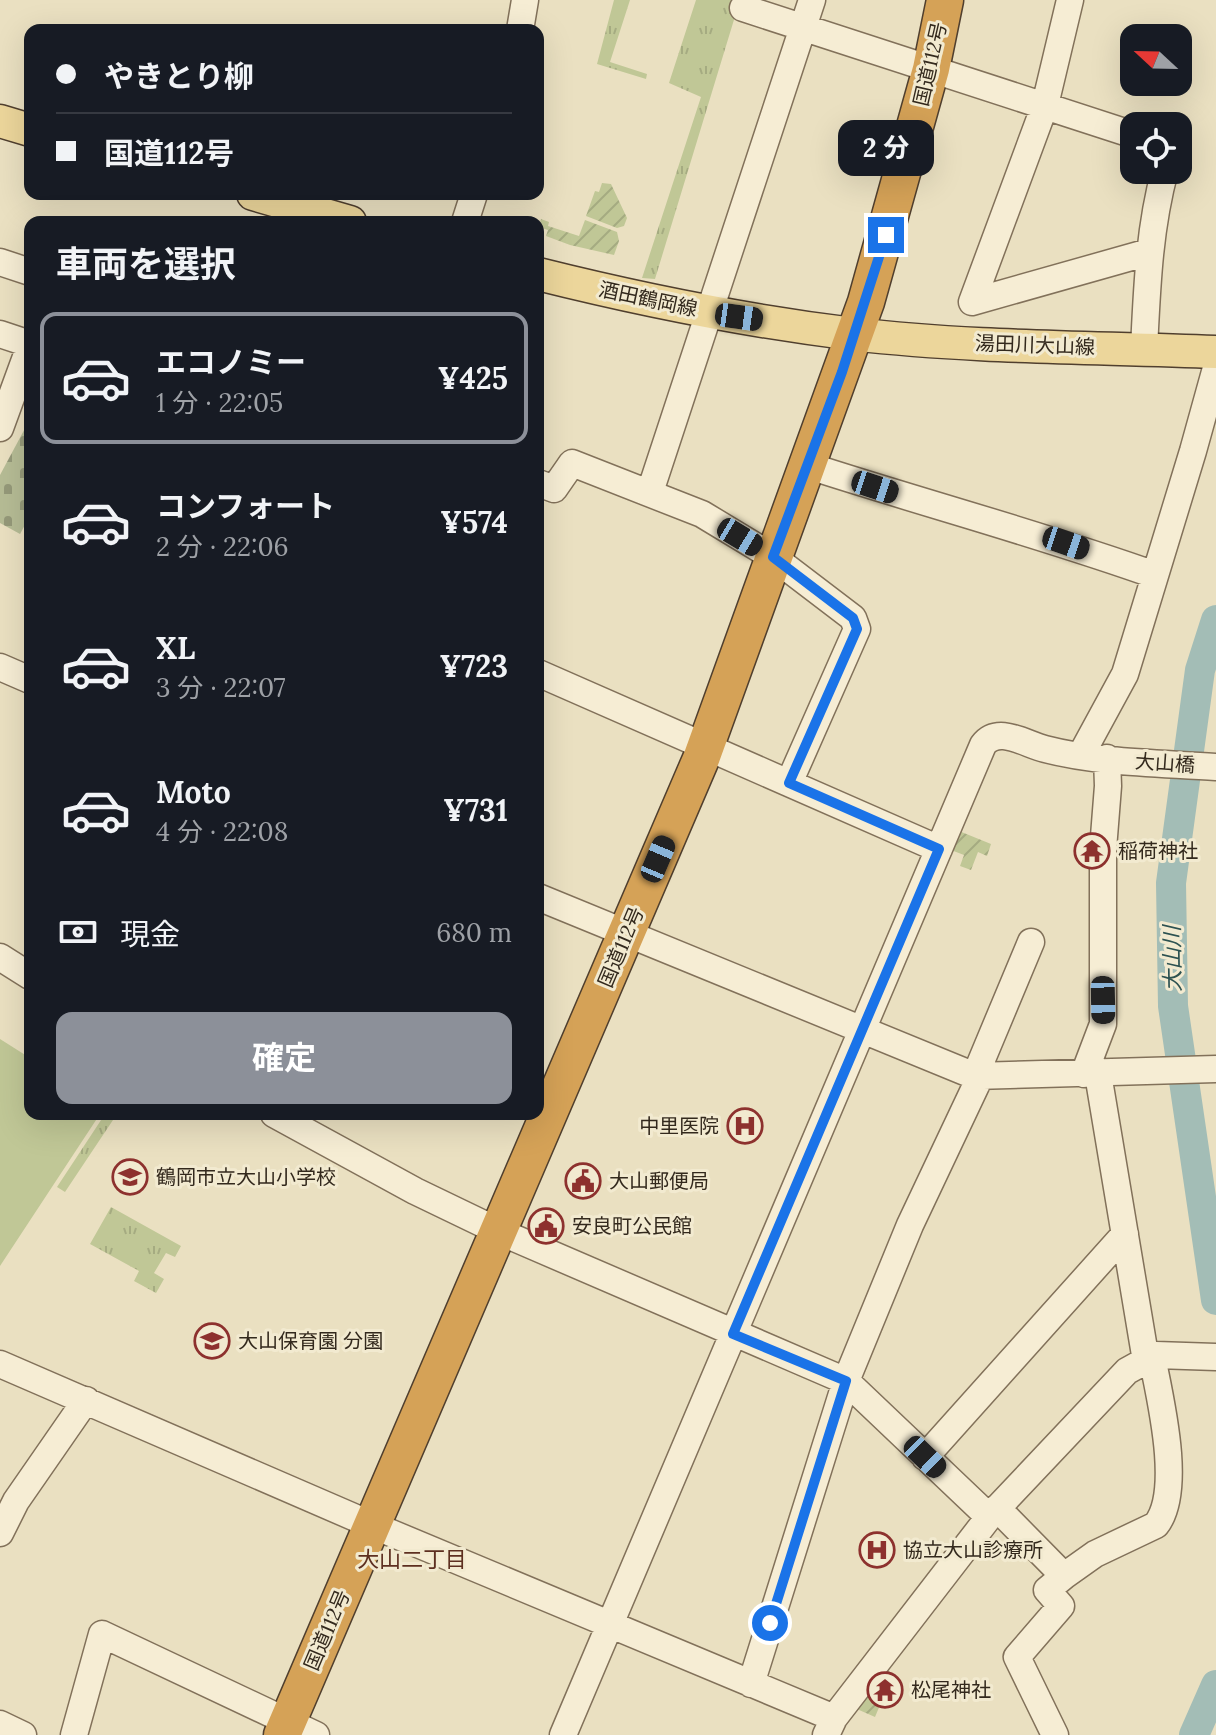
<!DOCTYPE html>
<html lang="ja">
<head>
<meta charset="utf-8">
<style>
  body { margin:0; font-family:Lora,"Noto Sans JP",serif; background:#242831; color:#f1f3f6; height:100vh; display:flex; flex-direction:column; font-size:30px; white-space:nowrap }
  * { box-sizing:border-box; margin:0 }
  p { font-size:26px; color:#9ea1a6 }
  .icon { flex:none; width:44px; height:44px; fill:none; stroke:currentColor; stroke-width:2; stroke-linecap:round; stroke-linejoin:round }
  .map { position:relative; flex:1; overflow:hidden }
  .panel { position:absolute; left:24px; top:216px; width:520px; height:904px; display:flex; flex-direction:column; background:#171b24; border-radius:16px; box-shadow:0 8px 32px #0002 }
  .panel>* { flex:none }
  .top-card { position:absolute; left:24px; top:24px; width:520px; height:176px; border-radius:16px; box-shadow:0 8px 32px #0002; display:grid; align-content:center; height:176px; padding:0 32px; background:#171b24 }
  .needle { width:52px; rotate:292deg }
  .tools { position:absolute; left:1120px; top:24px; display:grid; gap:16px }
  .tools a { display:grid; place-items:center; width:72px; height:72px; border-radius:16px; background:#171b24; box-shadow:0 8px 32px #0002; font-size:40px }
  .end { position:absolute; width:36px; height:36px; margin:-18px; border:10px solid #1a73e8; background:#fff; box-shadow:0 0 0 4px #fff }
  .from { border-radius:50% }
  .bubble { position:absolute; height:56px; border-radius:16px; background:#171b24; box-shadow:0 8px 32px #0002; font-size:26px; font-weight:700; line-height:56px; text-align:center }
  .car { position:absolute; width:24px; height:48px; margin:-24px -12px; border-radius:10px; box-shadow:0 0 6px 2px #0007; background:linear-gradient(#222 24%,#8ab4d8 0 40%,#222 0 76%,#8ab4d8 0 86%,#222 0) }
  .top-card b { display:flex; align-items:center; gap:28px; height:76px; font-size:30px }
  .top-card b+b { border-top:2px solid #363941 }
  .top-card i { width:20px; height:20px; background:#f1f3f6 }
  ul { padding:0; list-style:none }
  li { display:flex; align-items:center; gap:24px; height:132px; margin:0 16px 12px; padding:0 16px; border:4px solid transparent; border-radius:16px }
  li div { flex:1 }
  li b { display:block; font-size:30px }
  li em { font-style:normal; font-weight:700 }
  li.selected { border-color:#8c9099 }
  li>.icon { width:72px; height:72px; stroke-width:1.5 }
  h2 { padding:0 32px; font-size:36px; line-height:96px }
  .pay { display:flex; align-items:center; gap:20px; height:88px; padding:0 32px; font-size:30px }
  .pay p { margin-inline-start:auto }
  .primary-button { display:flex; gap:16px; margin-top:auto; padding:16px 32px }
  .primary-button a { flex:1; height:92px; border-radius:16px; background:#8c9099; color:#fff; font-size:32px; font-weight:700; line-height:92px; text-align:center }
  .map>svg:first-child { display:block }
</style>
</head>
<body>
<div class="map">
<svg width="1216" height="1735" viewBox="0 0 1216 1735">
  <defs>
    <pattern id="grass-tufts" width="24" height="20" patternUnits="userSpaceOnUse" patternTransform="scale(2)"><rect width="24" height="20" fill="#c0c796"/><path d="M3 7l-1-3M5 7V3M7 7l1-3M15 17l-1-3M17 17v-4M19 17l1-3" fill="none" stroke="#a5ab81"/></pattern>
    <pattern id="cemetery-stones" width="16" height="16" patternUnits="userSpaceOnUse" patternTransform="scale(2)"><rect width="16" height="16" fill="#b6bc95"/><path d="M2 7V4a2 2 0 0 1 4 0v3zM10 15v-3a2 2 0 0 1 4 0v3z" fill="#959979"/></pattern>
    <pattern id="garden-furrows" width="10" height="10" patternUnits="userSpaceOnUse" patternTransform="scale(2)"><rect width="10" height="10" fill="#c0c796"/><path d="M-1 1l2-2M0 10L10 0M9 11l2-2" fill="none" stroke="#a5ab81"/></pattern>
  </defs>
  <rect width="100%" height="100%" fill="#eae0c1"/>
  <path fill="url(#grass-tufts)" d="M 614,0 L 630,0 L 610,62 L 647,74 L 646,79 L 597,64 Z
    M 696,0 L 740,0 L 655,279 L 642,278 L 701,97 L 669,83 Z
    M 105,1114 L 117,1114 L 65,1192 L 57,1187 Z
    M 111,1207 L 181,1246 L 175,1257 L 166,1253 L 154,1273 L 164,1279 L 156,1293 L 134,1281 L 139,1271 L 90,1244 Z"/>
  <path fill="url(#cemetery-stones)" d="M 30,419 L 30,516 L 20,534 L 0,523 L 0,475 Z"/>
  <path fill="url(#garden-furrows)" d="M 602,183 L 611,184 L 627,218 L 624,226 L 617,228 L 586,216 L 595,191 L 599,192 Z
    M 541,219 L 549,222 L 548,226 L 579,236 L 585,220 L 617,232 L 619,241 L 614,255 L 570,245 L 546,236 L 548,230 L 539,227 Z
    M 959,831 L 991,844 L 987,856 L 978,852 L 971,870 L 960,866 L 964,855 L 951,850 Z
    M 881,1666 L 893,1674 L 875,1717 L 850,1706 Z"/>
  <path fill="#c0c796" d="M 0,1039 L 30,1058 L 30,1114 L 100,1114 L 0,1266 Z"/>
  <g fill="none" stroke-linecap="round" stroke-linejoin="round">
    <path stroke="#a3bdb6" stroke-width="30" d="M 1216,620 L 1200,670 L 1171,883 L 1173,1006 L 1216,1300
      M 1194,1735 L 1216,1685"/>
    <defs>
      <path id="minor" d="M 1070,0 L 1045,105 L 972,302 L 1149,252
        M 743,8 L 1134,135
        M 520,30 L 525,0
        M 465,222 L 474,194
        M 0,262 L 30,272
        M 0,334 L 30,344
        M 1144,349 C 1147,288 1149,229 1165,170
        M 0,428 L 30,346
        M 806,465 C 923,503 1040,534 1155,575
        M 538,483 L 554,489 L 572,463 L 702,514 L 773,557 L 853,618 L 857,629 L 789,783
        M 650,492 L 812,0
        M 0,667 L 30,680
        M 538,673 L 939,849
        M 1081,755 L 1125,674 L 1193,451 L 1216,368
        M 538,897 L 975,1076 L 1216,1069
        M 0,957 L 30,976
        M 1084,1074 L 1103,1024 L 1103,849 L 1108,786 L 1107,758
        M 1098,1074 L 1146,1361
        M 975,1076 L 1031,942
        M 274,1114 L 415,1191 L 498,1231 L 846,1381 L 989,1517
        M 0,1364 L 372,1525 L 834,1718
        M 925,1457 L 1125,1234
        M 997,1508 L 1064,1576 L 1047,1590 L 1061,1606 L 1017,1657 L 1055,1735
        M 0,1533 L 16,1501 L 86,1400
        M 1064,1576 L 1095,1554 L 1156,1525 C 1183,1491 1160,1398 1152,1357
        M 751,1684 L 846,1381 L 910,1225 L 980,1077
        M 0,1724 L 23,1735
        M 74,1735 L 102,1634 L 316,1735
        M 563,1735 L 983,745 C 998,725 1025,744 1045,749 C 1099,763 1160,763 1216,767
        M 826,1735 L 834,1718 L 989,1517 L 1127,1371 L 1156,1355 L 1216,1357"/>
      <path id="major" d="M 0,121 L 30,130
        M 253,194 L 350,222
        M 538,274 C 642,300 747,321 853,334 C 973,348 1096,347 1216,352"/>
      <path id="highway" d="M 282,1735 L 701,759 L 866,302 L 931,69 L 945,0"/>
    </defs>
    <use href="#minor" stroke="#82715a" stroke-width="29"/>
    <use href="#major" stroke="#503f2e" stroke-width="35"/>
    <use href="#highway" stroke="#503f2e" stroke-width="39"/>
    <use href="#minor" stroke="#f6edd4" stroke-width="26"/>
    <use href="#major" stroke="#ecd69b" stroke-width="32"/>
    <use href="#highway" stroke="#d5a257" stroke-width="36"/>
  </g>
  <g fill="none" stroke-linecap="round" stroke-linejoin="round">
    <path stroke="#1a73e8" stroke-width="10" d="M 770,1623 L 846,1381 L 733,1334 L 939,849 L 789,783 L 857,629 L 853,618 L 773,557 L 842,372 L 886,235"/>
  </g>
  <defs>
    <symbol id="temple-ring" viewBox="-11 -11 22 22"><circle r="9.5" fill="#f2ead0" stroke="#8d312e" stroke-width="1.5"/><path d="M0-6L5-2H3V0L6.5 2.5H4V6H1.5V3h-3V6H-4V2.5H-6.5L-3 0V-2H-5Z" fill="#8d312e"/></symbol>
    <symbol id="hospital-ring" viewBox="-11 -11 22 22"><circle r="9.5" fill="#f2ead0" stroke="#8d312e" stroke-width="1.5"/><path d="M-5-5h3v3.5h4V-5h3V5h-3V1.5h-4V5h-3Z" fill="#8d312e"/></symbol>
    <symbol id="school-ring" viewBox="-11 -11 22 22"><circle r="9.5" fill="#f2ead0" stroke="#8d312e" stroke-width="1.5"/><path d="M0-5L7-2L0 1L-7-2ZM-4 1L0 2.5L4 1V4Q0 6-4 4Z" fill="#8d312e"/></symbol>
    <symbol id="civic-ring" viewBox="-11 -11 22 22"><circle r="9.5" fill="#f2ead0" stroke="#8d312e" stroke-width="1.5"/><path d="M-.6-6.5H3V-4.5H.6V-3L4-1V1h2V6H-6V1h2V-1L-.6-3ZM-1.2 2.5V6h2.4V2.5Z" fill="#8d312e"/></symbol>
  </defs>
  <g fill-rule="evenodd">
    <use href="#temple-ring" x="1072" y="831" width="40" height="40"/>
    <use href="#hospital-ring" x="725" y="1106" width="40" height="40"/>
    <use href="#school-ring" x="110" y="1157" width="40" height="40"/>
    <use href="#civic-ring" x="563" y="1161" width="40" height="40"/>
    <use href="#civic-ring" x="526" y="1206" width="40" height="40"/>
    <use href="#school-ring" x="192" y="1321" width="40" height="40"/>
    <use href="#hospital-ring" x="857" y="1530" width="40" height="40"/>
    <use href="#temple-ring" x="865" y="1670" width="40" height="40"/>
  </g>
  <g text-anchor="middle" stroke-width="6" stroke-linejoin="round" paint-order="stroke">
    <g font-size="20" fill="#33291d" stroke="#f2ead0">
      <text transform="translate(930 64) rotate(-77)" y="7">国道112号</text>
      <text transform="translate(648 299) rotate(12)" y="7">酒田鶴岡線</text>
      <text transform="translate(1035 345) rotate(2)" y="7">湯田川大山線</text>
      <text transform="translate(1165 763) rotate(4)" y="7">大山橋</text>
      <text transform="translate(621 947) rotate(-67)" y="7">国道112号</text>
      <text transform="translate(327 1630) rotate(-67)" y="7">国道112号</text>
    </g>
    <g font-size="20" fill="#33291d" stroke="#f2ead0" text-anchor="start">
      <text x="1118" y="858">稲荷神社</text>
      <text x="719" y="1133" text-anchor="end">中里医院</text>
      <text x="156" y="1184">鶴岡市立大山小学校</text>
      <text x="609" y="1188">大山郵便局</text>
      <text x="572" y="1233">安良町公民館</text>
      <text x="238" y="1348">大山保育園 分園</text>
      <text x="903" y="1557">協立大山診療所</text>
      <text x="911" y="1697">松尾神社</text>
    </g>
    <g font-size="22" font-style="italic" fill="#2d5251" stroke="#f2ead0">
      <text transform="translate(1172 959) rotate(-91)" y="8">大山川</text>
    </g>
    <g font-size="22" fill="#5d2f20" stroke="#f2ead0">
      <text x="412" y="1567">大山二丁目</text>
    </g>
  </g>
</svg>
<div class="tools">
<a><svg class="needle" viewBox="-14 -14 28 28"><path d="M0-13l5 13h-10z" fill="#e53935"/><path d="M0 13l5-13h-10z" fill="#9ea1a6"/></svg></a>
<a><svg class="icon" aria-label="locate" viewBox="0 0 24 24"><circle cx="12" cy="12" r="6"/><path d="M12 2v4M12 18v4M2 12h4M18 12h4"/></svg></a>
</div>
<i class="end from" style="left:770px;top:1623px"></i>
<i class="end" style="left:886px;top:235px"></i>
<div class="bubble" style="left:838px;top:120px;width:96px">2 分</div>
<i class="car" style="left:739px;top:317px;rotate:98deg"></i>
<i class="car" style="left:875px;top:487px;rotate:108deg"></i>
<i class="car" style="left:740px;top:537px;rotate:121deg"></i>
<i class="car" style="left:1066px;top:543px;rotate:109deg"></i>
<i class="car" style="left:658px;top:859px;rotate:23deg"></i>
<i class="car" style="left:1103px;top:1000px;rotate:179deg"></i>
<i class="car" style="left:925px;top:1457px;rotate:134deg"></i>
<div class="top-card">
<b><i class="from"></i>やきとり柳</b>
<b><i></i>国道112号</b>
</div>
<section class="panel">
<h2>車両を選択</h2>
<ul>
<li class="selected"><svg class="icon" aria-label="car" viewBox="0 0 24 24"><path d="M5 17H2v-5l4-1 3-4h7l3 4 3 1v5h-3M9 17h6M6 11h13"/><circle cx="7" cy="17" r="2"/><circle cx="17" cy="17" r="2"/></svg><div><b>エコノミー</b><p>1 分 · 22:05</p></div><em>¥425</em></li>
<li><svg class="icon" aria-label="car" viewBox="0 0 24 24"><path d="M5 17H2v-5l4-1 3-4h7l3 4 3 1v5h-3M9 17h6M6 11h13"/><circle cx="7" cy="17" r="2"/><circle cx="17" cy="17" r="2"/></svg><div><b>コンフォート</b><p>2 分 · 22:06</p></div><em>¥574</em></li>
<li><svg class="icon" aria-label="car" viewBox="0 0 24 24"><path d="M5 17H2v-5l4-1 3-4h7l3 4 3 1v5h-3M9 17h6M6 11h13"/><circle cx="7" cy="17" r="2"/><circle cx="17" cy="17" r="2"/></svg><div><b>XL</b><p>3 分 · 22:07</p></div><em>¥723</em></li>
<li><svg class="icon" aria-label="car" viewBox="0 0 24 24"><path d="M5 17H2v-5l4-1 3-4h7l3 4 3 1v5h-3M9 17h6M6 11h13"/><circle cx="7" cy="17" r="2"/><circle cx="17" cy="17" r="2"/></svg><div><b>Moto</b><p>4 分 · 22:08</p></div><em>¥731</em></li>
</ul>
<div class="pay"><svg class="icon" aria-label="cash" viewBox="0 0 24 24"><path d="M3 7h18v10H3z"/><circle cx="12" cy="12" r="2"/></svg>現金<p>680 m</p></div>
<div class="primary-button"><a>確定</a></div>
</section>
</div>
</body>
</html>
